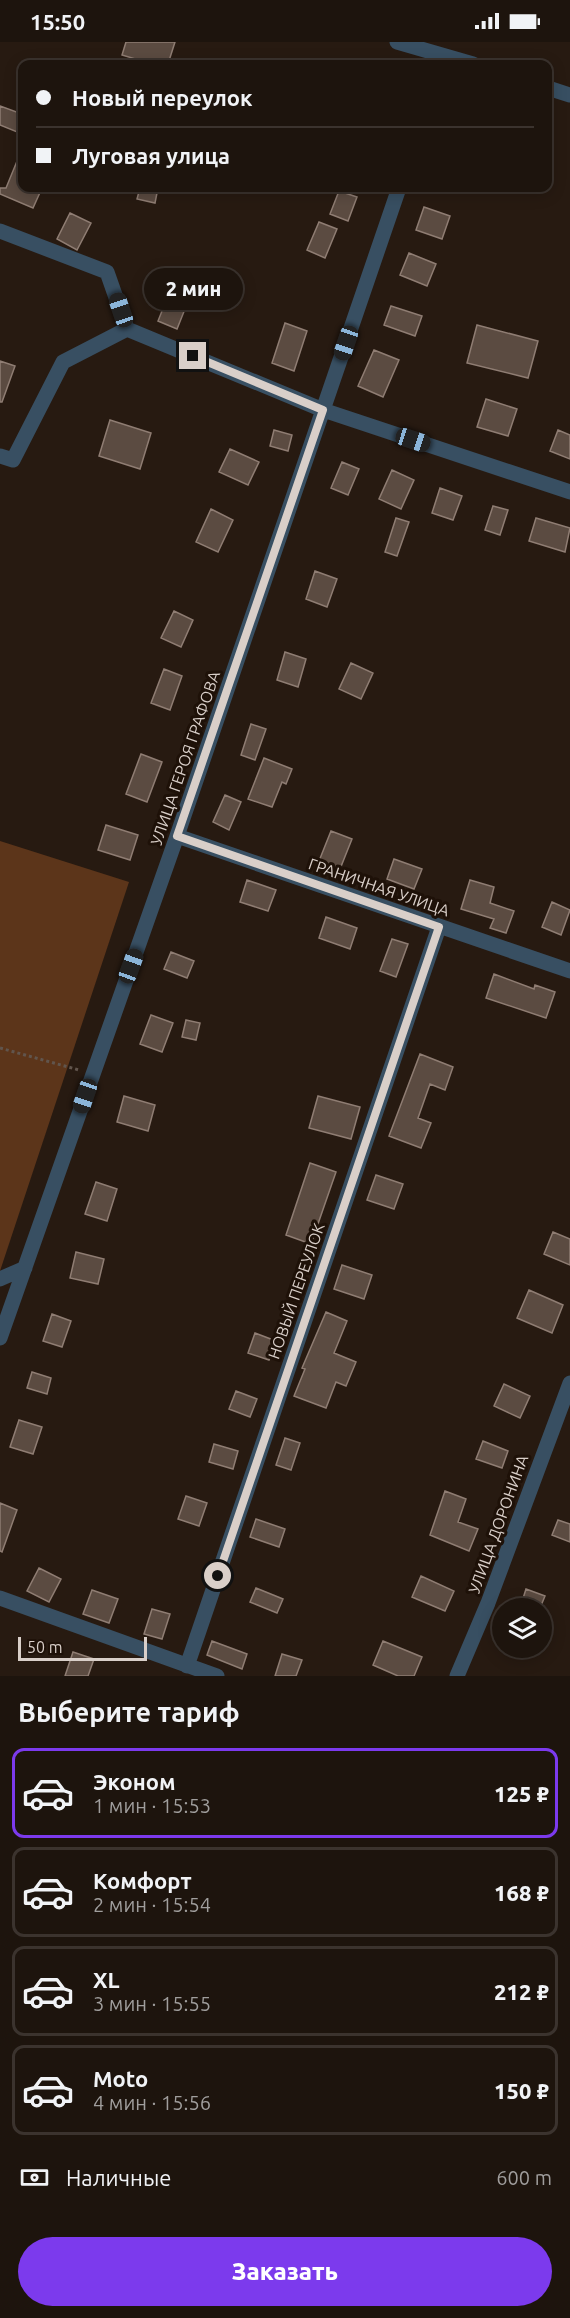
<!DOCTYPE html>
<html lang="ru">
<head>
<meta charset="utf-8">
<style>
  body { margin:0; font-family:Ubuntu,sans-serif; background:#2a211b; color:#f1f3f6; height:100vh; display:flex; flex-direction:column; font-size:22px; white-space:nowrap }
  * { box-sizing:border-box; margin:0 }
  p { font-size:20px; color:#a09e9d }
  .icon { flex:none; width:33px; height:33px; fill:none; stroke:currentColor; stroke-width:2; stroke-linecap:round; stroke-linejoin:round }
  .map { position:relative; height:1634px; overflow:hidden }
  .side { display:flex; flex-direction:column; background:#1d140d; flex:1 }
  .side>* { flex:none }
  .banner { position:absolute; left:18px; top:18px; width:534px; height:132px; border-radius:12px; box-shadow:0 3px 15px #0003,0 0 0 2px #3b332e; display:grid; align-content:center; height:132px; padding:0 18px; background:#1d140d }
  .controls { position:absolute; left:492px; top:1556px; display:grid; gap:12px }
  .controls a { display:grid; place-items:center; width:60px; height:60px; border-radius:50%; background:#1d140d; box-shadow:0 3px 15px #0003,0 0 0 2px #3b332e; font-size:30px }
  .scale { position:absolute; left:18px; bottom:15px; width:129px; box-sizing:border-box; padding-left:6px; border:3px solid #d9cfc9; border-top:0; font-size:16px; line-height:21px; white-space:nowrap; color:#d9cfc9; -webkit-text-stroke:4px #1e1108; paint-order:stroke }
  .end { position:absolute; width:27px; height:27px; margin:-14px; border:8px solid #d9cfc9; background:#111; box-shadow:0 0 0 3px #111 }
  .from { border-radius:50% }
  .bubble { position:absolute; height:42px; border-radius:21px; background:#1d140d; box-shadow:0 3px 15px #0003,0 0 0 2px #3b332e; font-size:20px; font-weight:800; line-height:42px; text-align:center }
  .car { position:absolute; width:18px; height:36px; margin:-18px -9px; border-radius:8px; box-shadow:0 0 4px 2px #0007; background:linear-gradient(#222 24%,#8ab4d8 0 40%,#222 0 76%,#8ab4d8 0 86%,#222 0) }
  .banner b { display:flex; align-items:center; gap:21px; height:57px; font-size:22px }
  .banner b+b { border-top:2px solid #3b332e }
  .banner i { width:15px; height:15px; background:#f1f3f6 }
  ul { padding:0; list-style:none }
  li { display:flex; align-items:center; gap:18px; height:90px; margin:0 12px 9px; padding:0 6px; border:3px solid #3b332e; border-radius:12px }
  li div { flex:1 }
  li b { display:block; font-size:22px }
  li em { font-style:normal; font-weight:800 }
  li.active { border-color:#7c3aed }
  li>.icon { width:54px; height:54px; stroke-width:1.5 }
  h2 { padding:0 18px; font-size:27px; line-height:72px }
  .pay { display:flex; align-items:center; gap:15px; height:66px; padding:0 18px; font-size:22px }
  .pay p { margin-inline-start:auto }
  .cta { display:flex; gap:12px; margin-top:auto; padding:12px 18px }
  .cta a { flex:1; height:69px; border-radius:36px; background:#7c3aed; color:#fff; font-size:24px; font-weight:800; line-height:69px; text-align:center }
  .status { display:flex; justify-content:space-between; align-items:center; height:42px; padding:0 30px; background:#1d140d; direction:ltr }
  .status svg { height:16px; fill:currentColor }
  .map>svg:first-child { display:block }
</style>
</head>
<body>
<div class="status"><b>15:50</b><svg viewBox="0 0 49 12"><path d="M0 12V9h3v3zM5 12V6h3v6zM10 12V3h3v9zM15 12V0h3v12zM26 1h20v11H26zM47 4h2v5h-2z"/></svg></div>
<div class="map">
<svg width="570" height="1634" viewBox="0 0 570 1634">
  <rect width="100%" height="100%" fill="#271a11"/>
  <path fill="#5c351a" d="M 0,799 L 129,840 L 0,1229 Z"/>
  <path fill="#5b4b41" stroke="#8f7d73" stroke-width="1.5" d="M 126,0 L 175,0 L 168,22 L 152,22 L 122,13 Z
    M 0,64 L 22,72 L 22,92 L 0,83 Z
    M 22,107 L 22,146 L 42,146 L 33,166 L 0,152 L 0,146 L 6,146 Z
    M 140,146 L 158,146 L 155,161 L 137,157 Z
    M 339,149 L 357,155 L 348,179 L 330,172 Z
    M 424,165 L 450,174 L 442,197 L 416,188 Z
    M 70,171 L 91,181 L 77,208 L 57,197 Z
    M 319,180 L 337,187 L 325,216 L 307,208 Z
    M 409,211 L 436,222 L 427,244 L 400,233 Z
    M 168,254 L 187,262 L 177,287 L 158,279 Z
    M 391,264 L 422,274 L 415,294 L 384,283 Z
    M 285,281 L 307,289 L 294,329 L 272,321 Z
    M 477,283 L 538,299 L 528,336 L 467,321 Z
    M 374,308 L 399,318 L 383,355 L 358,344 Z
    M 0,319 L 15,324 L 2,360 L 0,360 Z
    M 486,357 L 517,367 L 508,394 L 477,385 Z
    M 110,378 L 151,391 L 140,427 L 99,414 Z
    M 274,388 L 292,393 L 288,409 L 270,404 Z
    M 558,388 L 570,393 L 570,417 L 550,409 Z
    M 230,407 L 259,420 L 248,443 L 219,430 Z
    M 342,420 L 359,427 L 348,453 L 331,446 Z
    M 392,428 L 414,438 L 401,467 L 379,457 Z
    M 440,446 L 462,454 L 453,478 L 432,471 Z
    M 493,464 L 508,468 L 500,493 L 485,488 Z
    M 211,467 L 233,478 L 218,510 L 196,500 Z
    M 396,476 L 409,480 L 397,514 L 385,510 Z
    M 536,476 L 570,486 L 565,510 L 529,499 Z
    M 315,529 L 337,537 L 327,565 L 306,557 Z
    M 174,569 L 193,578 L 181,605 L 161,596 Z
    M 285,610 L 306,617 L 298,645 L 277,638 Z
    M 351,621 L 373,631 L 361,657 L 339,647 Z
    M 164,627 L 182,634 L 170,668 L 151,661 Z
    M 251,682 L 266,687 L 255,718 L 241,713 Z
    M 141,712 L 162,720 L 147,760 L 126,752 Z
    M 264,716 L 292,727 L 286,742 L 282,740 L 272,765 L 248,757 Z
    M 225,753 L 241,760 L 229,788 L 213,780 Z
    M 106,783 L 138,793 L 130,818 L 98,808 Z
    M 331,789 L 352,797 L 340,827 L 319,819 Z
    M 394,817 L 422,827 L 414,847 L 387,837 Z
    M 247,838 L 276,848 L 268,869 L 240,860 Z
    M 470,838 L 494,845 L 490,861 L 514,869 L 506,891 L 490,886 L 494,877 L 461,867 Z
    M 552,860 L 570,868 L 561,893 L 542,885 Z
    M 326,875 L 357,886 L 350,907 L 319,896 Z
    M 392,897 L 408,902 L 396,935 L 380,929 Z
    M 171,910 L 194,919 L 187,936 L 164,927 Z
    M 494,932 L 534,947 L 535,943 L 555,950 L 546,976 L 486,956 Z
    M 151,973 L 173,981 L 162,1010 L 140,1002 Z
    M 186,978 L 200,981 L 196,998 L 182,995 Z
    M 420,1012 L 453,1025 L 445,1048 L 430,1042 L 418,1076 L 431,1081 L 421,1106 L 389,1094 Z
    M 124,1054 L 155,1063 L 148,1089 L 117,1080 Z
    M 318,1054 L 360,1065 L 351,1097 L 309,1086 Z
    M 310,1121 L 336,1130 L 311,1202 L 286,1193 Z
    M 376,1133 L 403,1142 L 394,1167 L 367,1158 Z
    M 96,1140 L 117,1147 L 107,1179 L 85,1172 Z
    M 553,1190 L 570,1197 L 570,1223 L 544,1212 Z
    M 76,1210 L 104,1217 L 98,1242 L 70,1236 Z
    M 342,1223 L 372,1233 L 364,1257 L 334,1247 Z
    M 529,1248 L 563,1263 L 552,1291 L 517,1276 Z
    M 326,1270 L 347,1279 L 334,1311 L 356,1320 L 346,1344 L 336,1340 L 326,1366 L 294,1354 L 305,1327 L 302,1326 Z
    M 52,1272 L 71,1279 L 62,1305 L 43,1299 Z
    M 255,1291 L 276,1299 L 269,1318 L 248,1311 Z
    M 32,1330 L 51,1336 L 47,1352 L 27,1346 Z
    M 504,1342 L 530,1354 L 520,1376 L 494,1364 Z
    M 236,1349 L 257,1357 L 250,1375 L 229,1367 Z
    M 19,1378 L 42,1385 L 33,1412 L 10,1405 Z
    M 285,1396 L 300,1401 L 291,1428 L 276,1423 Z
    M 483,1399 L 508,1409 L 502,1426 L 476,1417 Z
    M 214,1402 L 238,1409 L 233,1427 L 209,1420 Z
    M 445,1449 L 466,1457 L 458,1480 L 478,1487 L 469,1509 L 430,1493 Z
    M 186,1454 L 207,1461 L 199,1484 L 178,1477 Z
    M 0,1461 L 17,1468 L 2,1510 L 0,1509 Z
    M 256,1477 L 285,1487 L 279,1505 L 250,1495 Z
    M 558,1478 L 570,1482 L 570,1500 L 552,1493 Z
    M 39,1526 L 61,1537 L 49,1560 L 27,1549 Z
    M 421,1534 L 454,1549 L 445,1569 L 412,1555 Z
    M 256,1546 L 283,1557 L 277,1571 L 250,1560 Z
    M 526,1547 L 545,1554 L 540,1566 L 520,1566 Z
    M 92,1548 L 118,1557 L 109,1581 L 83,1572 Z
    M 152,1567 L 170,1572 L 162,1597 L 144,1592 Z
    M 212,1599 L 247,1612 L 242,1627 L 207,1613 Z
    M 383,1599 L 422,1615 L 414,1634 L 398,1634 L 373,1623 Z
    M 73,1610 L 94,1617 L 88,1634 L 65,1634 Z
    M 282,1612 L 302,1618 L 296,1634 L 275,1634 Z"/>
  <g fill="none" stroke-linecap="round" stroke-linejoin="round">
    <path stroke="#61554d" stroke-width="3" stroke-dasharray="3 3" stroke-linecap="butt" d="M 0,1006 L 79,1028"/>
    <path stroke="#384f62" stroke-width="15" d="M 397,0 L 473,22
      M 548,46 L 570,53
      M 0,189 L 107,230 L 127,287 L 323,368 L 570,450
      M 0,414 L 13,418 L 63,320 L 127,287
      M 177,794 L 570,929
      M 0,1237 L 25,1226
      M 0,1296 L 177,794 L 399,146
      M 0,1556 L 217,1634
      M 187,1624 L 439,885
      M 457,1634 L 488,1561 L 570,1341"/>
  </g>
  <g fill="none" stroke-linecap="round" stroke-linejoin="round">
    <path stroke="#d9cfc9" stroke-width="8" d="M 193,314 L 323,368 L 177,794 L 439,885 L 218,1534"/>
  </g>
  <g text-anchor="middle" stroke-width="6" stroke-linejoin="round" paint-order="stroke">
    <g font-size="16" fill="#d9cfc9" stroke="#1e1108">
      <text transform="translate(185 716) rotate(-71)" y="6">УЛИЦА ГЕРОЯ ГРАФОВА</text>
      <text transform="translate(379 845) rotate(19)" y="6">ГРАНИЧНАЯ УЛИЦА</text>
      <text transform="translate(296 1249) rotate(-71)" y="6">НОВЫЙ ПЕРЕУЛОК</text>
      <text transform="translate(498 1482) rotate(-70)" y="6">УЛИЦА ДОРОНИНА</text>
    </g>
  </g>
</svg>
<div class="controls">
<a><svg class="icon" aria-label="layers" viewBox="0 0 24 24"><path d="M12 4l9 5-9 5-9-5zM3 14l9 5 9-5"/></svg></a>
</div>
<div class="scale">50 m</div>
<i class="end from" style="left:218px;top:1534px"></i>
<i class="end" style="left:193px;top:314px"></i>
<div class="bubble" style="left:144px;top:226px;width:99px">2 мин</div>
<i class="car" style="left:121px;top:268px;rotate:341deg"></i>
<i class="car" style="left:346px;top:301px;rotate:199deg"></i>
<i class="car" style="left:413px;top:398px;rotate:108deg"></i>
<i class="car" style="left:131px;top:924px;rotate:20deg"></i>
<i class="car" style="left:85px;top:1054px;rotate:199deg"></i>
<div class="banner">
<b><i class="from"></i>Новый переулок</b>
<b><i></i>Луговая улица</b>
</div>
</div>
<section class="side">
<h2>Выберите тариф</h2>
<ul>
<li class="active"><svg class="icon" aria-label="car" viewBox="0 0 24 24"><path d="M5 17H2v-5l4-1 3-4h7l3 4 3 1v5h-3M9 17h6M6 11h13"/><circle cx="7" cy="17" r="2"/><circle cx="17" cy="17" r="2"/></svg><div><b>Эконом</b><p>1 мин · 15:53</p></div><em>125 ₽</em></li>
<li><svg class="icon" aria-label="car" viewBox="0 0 24 24"><path d="M5 17H2v-5l4-1 3-4h7l3 4 3 1v5h-3M9 17h6M6 11h13"/><circle cx="7" cy="17" r="2"/><circle cx="17" cy="17" r="2"/></svg><div><b>Комфорт</b><p>2 мин · 15:54</p></div><em>168 ₽</em></li>
<li><svg class="icon" aria-label="car" viewBox="0 0 24 24"><path d="M5 17H2v-5l4-1 3-4h7l3 4 3 1v5h-3M9 17h6M6 11h13"/><circle cx="7" cy="17" r="2"/><circle cx="17" cy="17" r="2"/></svg><div><b>XL</b><p>3 мин · 15:55</p></div><em>212 ₽</em></li>
<li><svg class="icon" aria-label="car" viewBox="0 0 24 24"><path d="M5 17H2v-5l4-1 3-4h7l3 4 3 1v5h-3M9 17h6M6 11h13"/><circle cx="7" cy="17" r="2"/><circle cx="17" cy="17" r="2"/></svg><div><b>Moto</b><p>4 мин · 15:56</p></div><em>150 ₽</em></li>
</ul>
<div class="pay"><svg class="icon" aria-label="cash" viewBox="0 0 24 24"><path d="M3 7h18v10H3z"/><circle cx="12" cy="12" r="2"/></svg>Наличные<p>600 m</p></div>
<div class="cta"><a>Заказать</a></div>
</section>
</body>
</html>
